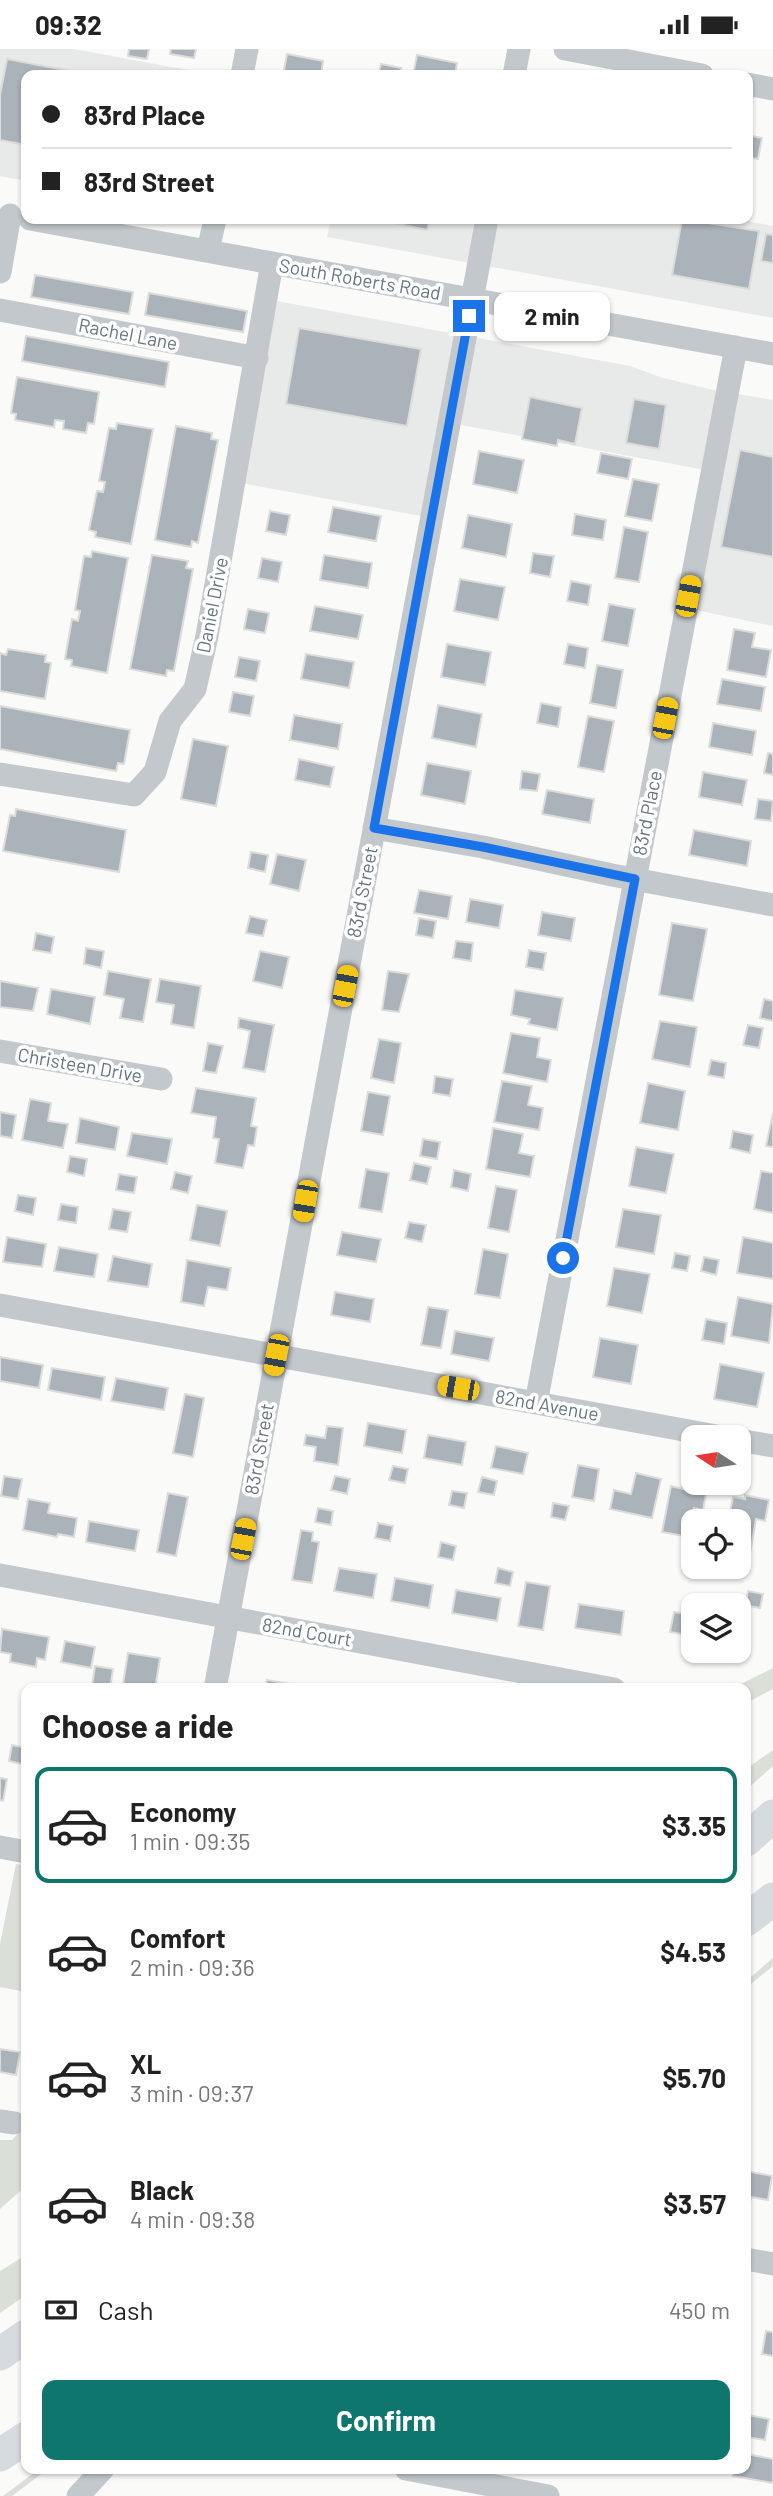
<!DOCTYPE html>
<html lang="en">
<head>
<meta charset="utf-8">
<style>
  body { margin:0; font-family:Barlow,sans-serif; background:#f2f2f2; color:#222; height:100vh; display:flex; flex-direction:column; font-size:26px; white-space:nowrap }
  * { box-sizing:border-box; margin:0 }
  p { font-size:23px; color:#767676 }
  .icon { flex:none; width:38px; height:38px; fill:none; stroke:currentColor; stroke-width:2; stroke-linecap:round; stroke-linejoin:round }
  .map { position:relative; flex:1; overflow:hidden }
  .sheet { position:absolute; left:21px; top:1634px; width:730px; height:791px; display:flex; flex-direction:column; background:#fff; border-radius:14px; box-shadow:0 2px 5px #0004 }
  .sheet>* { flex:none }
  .guide { position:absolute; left:21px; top:21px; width:732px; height:154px; border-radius:14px; box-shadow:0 2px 5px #0004; display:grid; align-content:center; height:154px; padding:0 21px; background:#fff }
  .needle { width:46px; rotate:282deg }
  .fabs { position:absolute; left:681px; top:1376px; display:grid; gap:14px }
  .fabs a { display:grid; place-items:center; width:70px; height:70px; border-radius:14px; background:#fff; box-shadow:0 2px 5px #0004; font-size:35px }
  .end { position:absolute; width:32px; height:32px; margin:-16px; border:9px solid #1a73e8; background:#fff; box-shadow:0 0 0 4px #fff }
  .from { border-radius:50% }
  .bubble { position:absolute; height:49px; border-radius:14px; background:#fff; box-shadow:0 2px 5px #0004; font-size:23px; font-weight:700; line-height:49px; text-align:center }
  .car { position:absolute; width:21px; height:42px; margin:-21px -10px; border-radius:9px; box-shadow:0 0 5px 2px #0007; background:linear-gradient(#f5c518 24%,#345 0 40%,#f5c518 0 76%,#345 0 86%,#f5c518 0) }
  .guide b { display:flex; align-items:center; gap:24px; height:66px; font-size:26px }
  .guide b+b { border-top:2px solid #e0e0e0 }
  .guide i { width:18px; height:18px; background:#222 }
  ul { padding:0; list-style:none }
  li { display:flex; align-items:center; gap:21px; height:116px; margin:0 14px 10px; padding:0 7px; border:4px solid transparent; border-radius:14px }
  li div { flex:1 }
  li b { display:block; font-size:26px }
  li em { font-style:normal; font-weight:700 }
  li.active { border-color:#0f766e }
  li>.icon { width:63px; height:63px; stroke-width:1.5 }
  h2 { padding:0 21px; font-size:32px; line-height:84px }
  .pay { display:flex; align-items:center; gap:18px; height:77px; padding:0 21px; font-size:26px }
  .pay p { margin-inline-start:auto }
  .cta { display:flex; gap:14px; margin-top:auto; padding:14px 21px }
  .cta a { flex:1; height:80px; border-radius:14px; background:#0f766e; color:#fff; font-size:28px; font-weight:700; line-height:80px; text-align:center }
  .status { display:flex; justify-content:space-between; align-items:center; height:49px; padding:0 35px; background:#fff; direction:ltr }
  .status svg { height:19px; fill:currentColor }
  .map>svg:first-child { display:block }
</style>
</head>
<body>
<div class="status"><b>09:32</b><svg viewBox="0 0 49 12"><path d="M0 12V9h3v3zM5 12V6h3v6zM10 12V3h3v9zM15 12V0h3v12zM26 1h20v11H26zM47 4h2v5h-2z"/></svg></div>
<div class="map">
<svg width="773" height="2447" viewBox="0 0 773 2447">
  <rect width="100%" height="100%" fill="#fafaf8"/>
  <path fill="#e8e9e9" d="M 0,0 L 74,0 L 215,26 L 26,26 L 26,132 L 0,127 Z
    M 331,170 L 736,170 L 773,177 L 773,269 L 327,188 Z
    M 266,250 L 630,317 L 660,328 L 709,340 L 773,351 L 773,577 L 686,559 L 711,422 L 450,374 L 432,469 L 235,433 Z"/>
  <path fill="#dadfd7" d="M 773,1619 L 773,1640 L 746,1654 L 746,1640 L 731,1640 Z
    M 773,1701 L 773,1717 L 746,1741 L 746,1720 Z
    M 16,1815 L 26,1817 L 26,1943 L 0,1938 L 0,1895 Z
    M 773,1909 L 773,1917 L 746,1939 L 746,1932 Z
    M 26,2076 L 26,2137 L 0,2160 L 0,2091 L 12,2091 Z
    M 26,2206 L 26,2246 L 0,2264 L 0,2222 Z
    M 39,2420 L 48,2420 L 12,2447 L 3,2447 Z"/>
  <path fill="#aab3b9" stroke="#dcdcda" stroke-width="2" d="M 129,0 L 149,0 L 147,10 L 128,7 Z
    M 171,0 L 196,0 L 194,9 L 170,5 Z
    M 287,5 L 323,12 L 321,26 L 283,26 Z
    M 417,6 L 457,14 L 455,26 L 413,26 Z
    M 7,10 L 92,26 L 26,26 L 26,96 L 0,91 L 0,46 Z
    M 381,15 L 401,19 L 400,26 L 378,26 Z
    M 747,86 L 762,89 L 758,110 L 747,108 Z
    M 376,170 L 430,170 L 427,181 Z
    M 682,170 L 759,182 L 749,240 L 672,226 Z
    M 766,185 L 773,186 L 773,214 L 761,212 Z
    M 35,226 L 133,243 L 129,265 L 31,248 Z
    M 149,244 L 247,262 L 243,283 L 145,266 Z
    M 299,279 L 421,300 L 407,377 L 286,355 Z
    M 26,287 L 169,313 L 165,338 L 22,312 Z
    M 17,328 L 99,343 L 94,375 L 88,374 L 86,384 L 63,380 L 64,372 L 55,371 L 54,378 L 15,371 L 16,365 L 11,364 Z
    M 530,348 L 582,359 L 575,395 L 558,391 L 557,397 L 522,390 Z
    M 634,350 L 666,356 L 659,400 L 626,394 Z
    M 117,374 L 153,380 L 131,495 L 95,488 L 96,483 L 89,481 L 97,442 L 103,443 L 105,433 L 99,432 L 109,379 L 116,380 Z
    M 176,377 L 212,384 L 211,390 L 218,391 L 198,494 L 192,492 L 191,498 L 155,491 Z
    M 740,401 L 773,408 L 773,508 L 721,498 Z
    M 479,402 L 524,411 L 517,444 L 473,435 Z
    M 601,404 L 632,410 L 628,430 L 597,424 Z
    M 633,430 L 659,435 L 652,472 L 625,467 Z
    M 333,458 L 381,467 L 376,492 L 328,483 Z
    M 270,462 L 290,466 L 286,486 L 266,482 Z
    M 575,465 L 606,471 L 603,491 L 572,486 Z
    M 468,466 L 512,475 L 506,508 L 462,499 Z
    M 624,478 L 648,483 L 639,533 L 615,529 Z
    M 92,502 L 128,509 L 107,624 L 71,617 L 72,611 L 65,610 L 72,570 L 78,572 L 80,562 L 75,561 L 84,507 L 91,508 Z
    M 533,504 L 554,507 L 550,528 L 530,524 Z
    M 152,506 L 188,512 L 186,519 L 193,520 L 174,622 L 167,621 L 166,627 L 130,620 Z
    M 324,506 L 372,514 L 368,539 L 320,531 Z
    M 262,509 L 282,513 L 278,533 L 258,529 Z
    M 460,530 L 505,538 L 498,571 L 454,562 Z
    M 571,532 L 591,536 L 588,556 L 567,552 Z
    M 609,555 L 635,560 L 628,597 L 602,592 Z
    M 315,557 L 363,566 L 358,590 L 310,582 Z
    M 248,560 L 269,564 L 265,584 L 244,580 Z
    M 734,580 L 755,584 L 752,598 L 771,601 L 766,628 L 727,621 Z
    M 447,595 L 491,603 L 485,636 L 441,628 Z
    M 568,595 L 588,599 L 585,619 L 564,615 Z
    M 8,600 L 46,606 L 45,613 L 51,614 L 45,650 L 0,642 L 0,604 L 6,606 Z
    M 306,605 L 354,613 L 349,639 L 301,630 Z
    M 239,608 L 260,612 L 256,632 L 235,628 Z
    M 597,616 L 623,621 L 616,659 L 590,654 Z
    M 722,630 L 765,638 L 761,662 L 717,655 Z
    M 233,643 L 254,647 L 250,667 L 229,663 Z
    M 541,654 L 561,658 L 558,678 L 537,674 Z
    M 438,656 L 482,665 L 476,698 L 432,689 Z
    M 0,657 L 130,681 L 124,715 L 118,714 L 116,722 L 0,700 Z
    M 294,666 L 342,675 L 338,700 L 290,691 Z
    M 588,667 L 614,672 L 604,723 L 578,718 Z
    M 713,674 L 756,682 L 752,706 L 709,698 Z
    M 193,690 L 228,697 L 216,757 L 181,750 Z
    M 768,704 L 773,705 L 773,726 L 764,724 Z
    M 299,710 L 334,718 L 330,738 L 295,731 Z
    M 427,714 L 471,722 L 465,755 L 421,746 Z
    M 522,722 L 540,725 L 537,742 L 520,740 Z
    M 703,723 L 747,731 L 742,756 L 699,748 Z
    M 547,741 L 594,750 L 590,774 L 542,765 Z
    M 758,750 L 773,752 L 771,772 L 755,770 Z
    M 16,760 L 126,781 L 119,823 L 3,802 L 10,766 L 15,767 Z
    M 694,781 L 751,792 L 747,817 L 689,806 Z
    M 251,803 L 268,806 L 265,823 L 248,819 Z
    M 277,805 L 306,811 L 299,842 L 270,835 Z
    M 419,841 L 452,847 L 448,870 L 414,864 Z
    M 470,850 L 503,856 L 499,879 L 466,873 Z
    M 542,863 L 575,869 L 571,892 L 538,886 Z
    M 250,867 L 267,871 L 263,887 L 246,884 Z
    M 419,869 L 436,872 L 433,889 L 416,886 Z
    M 672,874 L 707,880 L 693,952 L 659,946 Z
    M 36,884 L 54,888 L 51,904 L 33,901 Z
    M 456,892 L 473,894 L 471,912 L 453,909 Z
    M 86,899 L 104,902 L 101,919 L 84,915 Z
    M 529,901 L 546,904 L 543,921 L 526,918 Z
    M 260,902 L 289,908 L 282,939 L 253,932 Z
    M 108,922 L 151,930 L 143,973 L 120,969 L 124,950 L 104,946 Z
    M 388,922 L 409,925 L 399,963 L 382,961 Z
    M 160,930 L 201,937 L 194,979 L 171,975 L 174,956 L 156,953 Z
    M 0,932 L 38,939 L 33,962 L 0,958 Z
    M 51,940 L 95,948 L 90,975 L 47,965 Z
    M 515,941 L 563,949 L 557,981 L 528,975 L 530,970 L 511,966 Z
    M 764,950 L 773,952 L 773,972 L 760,969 Z
    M 239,969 L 274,976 L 265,1023 L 243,1019 L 250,982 L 238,979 Z
    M 660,972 L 697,978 L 690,1018 L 652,1010 Z
    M 748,976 L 763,979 L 759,999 L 743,996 Z
    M 511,984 L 540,989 L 537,1008 L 551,1011 L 547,1033 L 503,1024 Z
    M 379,990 L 401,994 L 394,1034 L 371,1029 Z
    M 208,994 L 223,997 L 216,1024 L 203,1022 Z
    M 711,1011 L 726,1014 L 724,1029 L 708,1026 Z
    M 435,1027 L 453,1030 L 450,1047 L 433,1044 Z
    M 502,1032 L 532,1037 L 528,1056 L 543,1059 L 539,1081 L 494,1073 Z
    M 648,1034 L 685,1042 L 678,1081 L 640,1074 Z
    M 196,1039 L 256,1049 L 251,1077 L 257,1078 L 254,1097 L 248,1096 L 243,1119 L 215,1114 L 219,1090 L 213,1089 L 216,1068 L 191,1064 Z
    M 368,1043 L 390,1047 L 383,1086 L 361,1082 Z
    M 30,1050 L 51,1054 L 48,1072 L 68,1075 L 63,1099 L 22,1091 Z
    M 0,1063 L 16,1066 L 12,1089 L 0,1087 Z
    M 773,1064 L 773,1098 L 766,1097 Z
    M 80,1069 L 119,1078 L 115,1101 L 76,1094 Z
    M 493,1079 L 523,1085 L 519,1104 L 534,1107 L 530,1128 L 486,1120 Z
    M 733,1082 L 753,1086 L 750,1104 L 730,1099 Z
    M 132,1084 L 172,1090 L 167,1115 L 127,1107 Z
    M 423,1090 L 440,1093 L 437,1110 L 420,1107 Z
    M 636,1098 L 674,1105 L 666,1144 L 629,1137 Z
    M 70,1107 L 87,1110 L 84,1127 L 67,1123 Z
    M 414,1114 L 431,1118 L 427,1135 L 410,1131 Z
    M 366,1120 L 389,1124 L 382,1163 L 359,1159 Z
    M 454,1121 L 471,1125 L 468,1142 L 451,1138 Z
    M 761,1122 L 773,1124 L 773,1164 L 754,1160 Z
    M 175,1123 L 192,1127 L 188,1144 L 171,1140 Z
    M 119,1125 L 137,1128 L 134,1144 L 116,1141 Z
    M 496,1137 L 517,1141 L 509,1183 L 488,1179 Z
    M 18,1146 L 36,1149 L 33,1166 L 15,1162 Z
    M 61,1155 L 78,1158 L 76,1174 L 58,1171 Z
    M 197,1156 L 227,1162 L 220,1197 L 190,1191 Z
    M 113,1160 L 131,1163 L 127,1183 L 109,1180 Z
    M 623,1160 L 661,1166 L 654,1205 L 616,1198 Z
    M 409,1173 L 426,1176 L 422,1193 L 405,1189 Z
    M 342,1183 L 381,1190 L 376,1213 L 337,1206 Z
    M 7,1188 L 46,1195 L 42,1218 L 3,1213 Z
    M 743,1188 L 773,1194 L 773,1230 L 737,1224 Z
    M 59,1198 L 98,1205 L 94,1228 L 54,1222 Z
    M 483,1200 L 508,1205 L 500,1249 L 475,1245 Z
    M 675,1204 L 690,1207 L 687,1222 L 672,1219 Z
    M 113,1207 L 152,1215 L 148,1238 L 108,1232 Z
    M 704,1208 L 719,1211 L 716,1226 L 701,1222 Z
    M 187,1211 L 231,1219 L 227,1241 L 208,1238 L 204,1257 L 181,1253 Z
    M 614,1219 L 650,1225 L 642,1264 L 607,1257 Z
    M 335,1243 L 374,1250 L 370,1273 L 331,1266 Z
    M 738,1248 L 773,1255 L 769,1294 L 731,1287 Z
    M 428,1258 L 448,1261 L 441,1299 L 421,1296 Z
    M 706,1270 L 727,1274 L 724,1295 L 702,1291 Z
    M 455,1282 L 494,1289 L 489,1312 L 451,1305 Z
    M 600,1289 L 638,1296 L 631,1335 L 593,1328 Z
    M 0,1308 L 43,1316 L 39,1339 L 0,1332 Z
    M 720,1315 L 764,1324 L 757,1358 L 714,1350 Z
    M 52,1319 L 105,1328 L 101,1351 L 48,1341 Z
    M 116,1329 L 168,1339 L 164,1361 L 111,1352 Z
    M 185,1345 L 204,1349 L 193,1408 L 173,1404 Z
    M 368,1374 L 406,1381 L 402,1404 L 364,1397 Z
    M 327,1377 L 343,1379 L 338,1416 L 314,1412 L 316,1398 L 304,1396 L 306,1386 L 325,1389 Z
    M 428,1386 L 466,1393 L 462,1416 L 424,1409 Z
    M 496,1397 L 528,1404 L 523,1425 L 491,1419 Z
    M 578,1416 L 599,1420 L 594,1452 L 572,1448 Z
    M 393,1417 L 408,1420 L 405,1434 L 389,1431 Z
    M 636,1424 L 661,1430 L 652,1469 L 610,1460 L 614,1441 L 631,1445 Z
    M 4,1427 L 22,1430 L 18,1450 L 1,1447 Z
    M 335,1427 L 350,1430 L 347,1445 L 331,1441 Z
    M 482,1428 L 497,1432 L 494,1446 L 478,1443 Z
    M 683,1436 L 707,1440 L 703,1461 L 694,1459 L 689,1488 L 662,1483 L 671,1437 L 683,1440 Z
    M 452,1442 L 467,1444 L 464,1459 L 449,1456 Z
    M 168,1444 L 188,1448 L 176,1507 L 157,1503 Z
    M 745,1446 L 769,1451 L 765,1472 L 756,1470 L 751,1499 L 738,1496 L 738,1472 L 728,1472 L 733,1448 L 745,1450 Z
    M 28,1450 L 50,1454 L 48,1464 L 77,1469 L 74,1488 L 58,1485 L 57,1488 L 23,1481 Z
    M 553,1454 L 569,1457 L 565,1471 L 551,1468 Z
    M 318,1459 L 333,1462 L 331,1476 L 315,1473 Z
    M 89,1472 L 139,1481 L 135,1502 L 86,1493 Z
    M 378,1474 L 393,1477 L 390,1492 L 375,1489 Z
    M 301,1481 L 313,1483 L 312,1492 L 319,1493 L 312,1534 L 292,1531 Z
    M 441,1493 L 456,1497 L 453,1511 L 438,1508 Z
    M 339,1519 L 377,1525 L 373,1549 L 334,1542 Z
    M 498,1519 L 513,1523 L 510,1537 L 495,1534 Z
    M 395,1529 L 433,1536 L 429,1559 L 391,1552 Z
    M 526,1533 L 550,1537 L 543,1581 L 518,1577 Z
    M 456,1541 L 501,1549 L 497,1572 L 452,1564 Z
    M 748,1542 L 763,1545 L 760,1559 L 745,1556 Z
    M 579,1555 L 624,1562 L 621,1586 L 575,1579 Z
    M 674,1563 L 693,1566 L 693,1587 L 670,1583 Z
    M 2,1580 L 49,1588 L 45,1611 L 37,1609 L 36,1618 L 10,1613 L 11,1605 L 0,1603 Z
    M 65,1592 L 95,1598 L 91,1619 L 61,1613 Z
    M 128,1604 L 160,1609 L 155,1640 L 123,1635 Z
    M 95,1617 L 113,1620 L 110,1640 L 92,1637 Z
    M 267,1631 L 306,1638 L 305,1640 L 265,1640 Z
    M 12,1696 L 26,1699 L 26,1716 L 9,1712 Z
    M 0,1729 L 7,1730 L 3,1752 L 0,1751 Z
    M 0,2000 L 20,2003 L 16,2026 L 0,2023 Z
    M 746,2122 L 772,2127 L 768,2151 L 751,2148 L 748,2165 L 746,2164 Z
    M 766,2282 L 773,2283 L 773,2307 L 762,2305 Z
    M 748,2366 L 769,2370 L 765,2391 L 746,2388 Z
    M 746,2405 L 773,2410 L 773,2434 L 733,2427 L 734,2420 L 746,2420 Z"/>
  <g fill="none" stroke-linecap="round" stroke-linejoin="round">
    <path stroke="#c3c8cc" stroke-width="23" d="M 565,0 L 702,26
      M 242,26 L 247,0
      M 514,26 L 519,0
      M 747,35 L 773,40
      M 30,170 L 773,305
      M 208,202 L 215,170
      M 0,223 L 10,166
      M 0,261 L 257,309
      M 0,725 L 134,746 L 155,723 L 170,672 L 195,640 L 207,587 L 272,214
      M 374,779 L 483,798 L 612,826 L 773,856
      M 0,1002 L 161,1030
      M 0,1256 L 722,1388
      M 536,1354 L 736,298
      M 738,1391 L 773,1397
      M 0,1526 L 614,1640
      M 215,1640 L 487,170
      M 0,1798 L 26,1803
      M 0,2072 L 14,2074
      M 746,2210 L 773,2215
      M 406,2420 L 548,2447
      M 78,2447 L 103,2420"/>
    <path stroke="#d6dbdf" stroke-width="33" d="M 746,1791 L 773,1767
      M 746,1871 L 773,1850
      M 0,2305 L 26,2287
      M 0,2406 L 26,2389"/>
  </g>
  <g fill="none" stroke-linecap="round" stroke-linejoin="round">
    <path stroke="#1a73e8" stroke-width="9" d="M 469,267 L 374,779 L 483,798 L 635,830 L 563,1209"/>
  </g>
  <g text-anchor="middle" stroke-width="7" stroke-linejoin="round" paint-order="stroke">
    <g font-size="19" fill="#657683" stroke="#fff">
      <text transform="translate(360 230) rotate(10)" y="7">South Roberts Road</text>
      <text transform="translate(128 285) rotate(11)" y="7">Rachel Lane</text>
      <text transform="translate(212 556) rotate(-79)" y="7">Daniel Drive</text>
      <text transform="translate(647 764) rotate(-79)" y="7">83rd Place</text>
      <text transform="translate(362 843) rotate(-79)" y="7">83rd Street</text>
      <text transform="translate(80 1016) rotate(10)" y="7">Christeen Drive</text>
      <text transform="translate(547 1356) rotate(10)" y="7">82nd Avenue</text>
      <text transform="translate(259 1400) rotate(-80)" y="7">83rd Street</text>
      <text transform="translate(307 1583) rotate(10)" y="7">82nd Court</text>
    </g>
  </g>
</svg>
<div class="fabs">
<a><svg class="needle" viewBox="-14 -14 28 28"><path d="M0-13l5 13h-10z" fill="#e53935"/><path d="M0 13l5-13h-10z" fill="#767676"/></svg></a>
<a><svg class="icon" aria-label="locate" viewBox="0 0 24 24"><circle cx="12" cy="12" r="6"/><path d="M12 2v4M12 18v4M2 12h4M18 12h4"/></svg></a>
<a><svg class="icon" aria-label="layers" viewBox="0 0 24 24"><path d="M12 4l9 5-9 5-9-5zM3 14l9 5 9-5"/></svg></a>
</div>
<i class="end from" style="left:563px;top:1209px"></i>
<i class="end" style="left:469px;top:267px"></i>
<div class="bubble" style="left:494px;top:243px;width:116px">2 min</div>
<i class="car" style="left:688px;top:547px;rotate:11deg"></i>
<i class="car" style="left:665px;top:669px;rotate:11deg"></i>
<i class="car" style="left:345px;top:937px;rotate:11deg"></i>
<i class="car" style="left:305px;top:1152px;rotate:190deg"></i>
<i class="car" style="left:276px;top:1306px;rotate:191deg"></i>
<i class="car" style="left:458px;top:1339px;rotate:280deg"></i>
<i class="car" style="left:243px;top:1490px;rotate:11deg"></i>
<div class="guide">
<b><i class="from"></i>83rd Place</b>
<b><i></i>83rd Street</b>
</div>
<section class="sheet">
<h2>Choose a ride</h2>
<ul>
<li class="active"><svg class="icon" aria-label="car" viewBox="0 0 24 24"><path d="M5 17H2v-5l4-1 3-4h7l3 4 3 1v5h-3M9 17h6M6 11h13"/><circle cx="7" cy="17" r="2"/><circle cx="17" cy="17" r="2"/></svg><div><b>Economy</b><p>1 min · 09:35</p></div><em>$3.35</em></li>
<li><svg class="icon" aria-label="car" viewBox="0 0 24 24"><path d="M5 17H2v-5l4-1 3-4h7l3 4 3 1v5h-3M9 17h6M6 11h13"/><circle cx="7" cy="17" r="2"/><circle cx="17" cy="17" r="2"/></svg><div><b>Comfort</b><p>2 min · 09:36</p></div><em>$4.53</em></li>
<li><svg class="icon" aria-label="car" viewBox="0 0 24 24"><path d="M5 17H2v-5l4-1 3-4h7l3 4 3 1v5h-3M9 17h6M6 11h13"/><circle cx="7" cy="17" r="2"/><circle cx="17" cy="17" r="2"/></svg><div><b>XL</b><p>3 min · 09:37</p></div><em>$5.70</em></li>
<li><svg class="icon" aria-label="car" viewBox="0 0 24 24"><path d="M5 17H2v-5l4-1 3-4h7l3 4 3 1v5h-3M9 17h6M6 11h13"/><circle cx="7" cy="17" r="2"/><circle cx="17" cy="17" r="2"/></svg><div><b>Black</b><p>4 min · 09:38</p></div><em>$3.57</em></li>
</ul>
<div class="pay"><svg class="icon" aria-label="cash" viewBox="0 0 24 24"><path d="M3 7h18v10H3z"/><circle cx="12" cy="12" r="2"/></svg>Cash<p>450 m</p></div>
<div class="cta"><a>Confirm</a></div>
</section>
</div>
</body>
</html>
